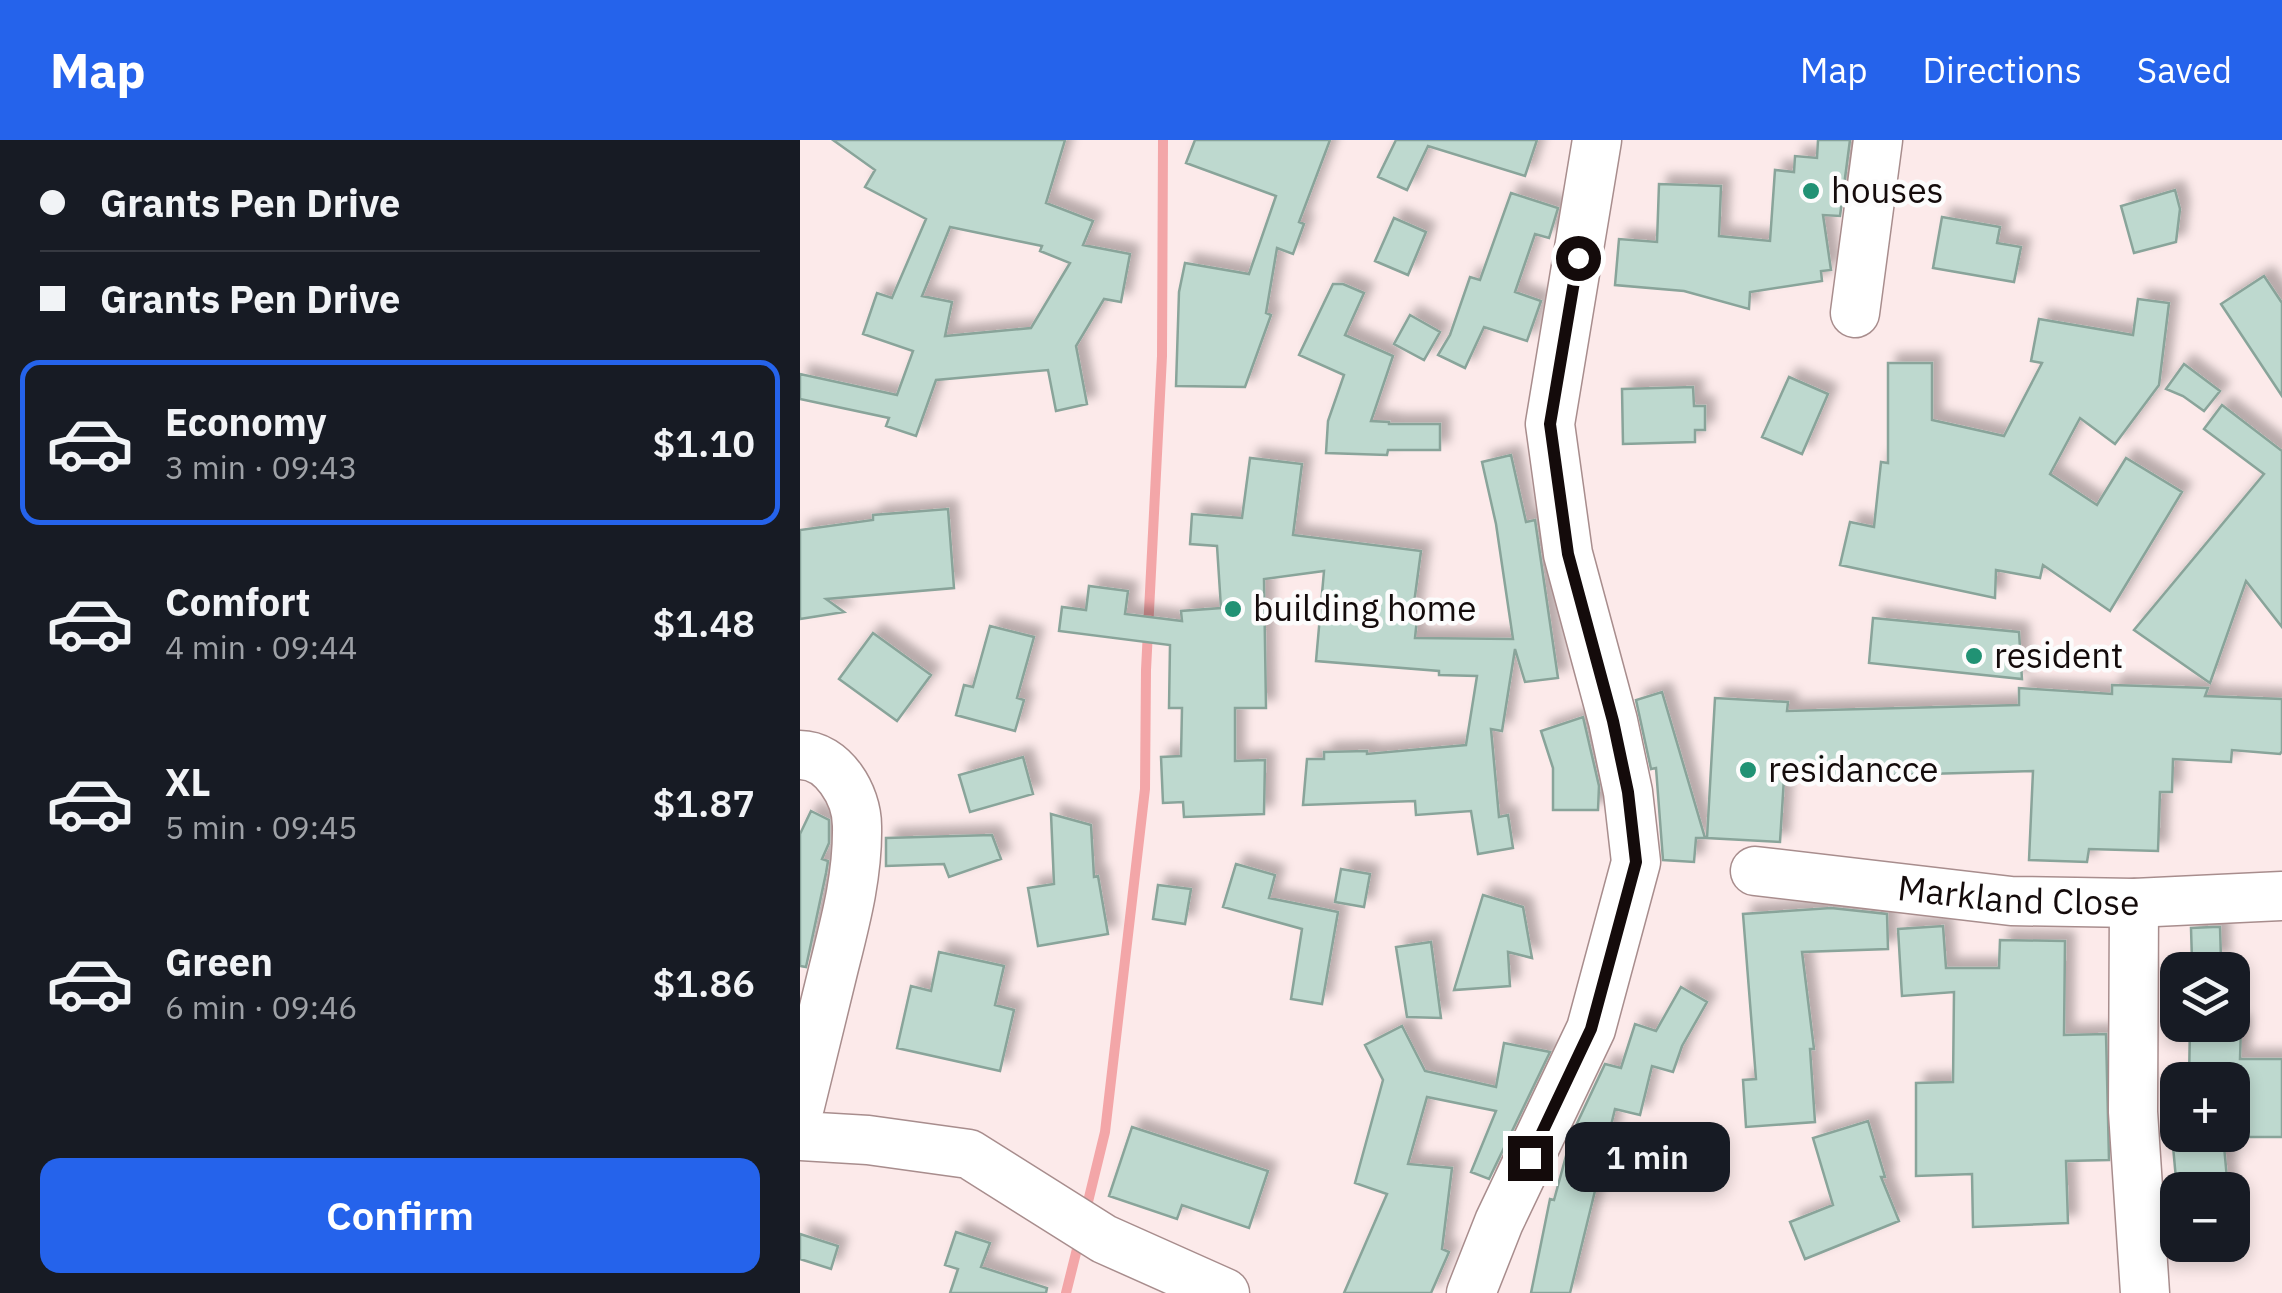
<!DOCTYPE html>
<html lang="en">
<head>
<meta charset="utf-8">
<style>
  body { margin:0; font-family:"IBM Plex Sans",sans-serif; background:#20242c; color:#f1f3f6; height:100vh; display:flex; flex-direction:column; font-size:38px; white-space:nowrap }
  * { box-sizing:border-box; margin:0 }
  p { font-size:32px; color:#9ea1a6 }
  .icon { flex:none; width:55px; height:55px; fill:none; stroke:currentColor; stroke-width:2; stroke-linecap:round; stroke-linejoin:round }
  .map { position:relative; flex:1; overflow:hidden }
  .drawer { display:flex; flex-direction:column; background:#171b24; width:800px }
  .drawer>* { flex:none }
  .hud { display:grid; align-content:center; height:220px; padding:0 40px; background:#171b24 }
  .buttons { position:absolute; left:1360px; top:812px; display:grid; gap:20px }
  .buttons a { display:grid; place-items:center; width:90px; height:90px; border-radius:20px; background:#171b24; box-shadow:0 5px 15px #0003; font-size:50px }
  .end { position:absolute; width:45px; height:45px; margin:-22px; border:12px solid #140b0b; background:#fff; box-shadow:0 0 0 5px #fff }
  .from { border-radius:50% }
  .bubble { position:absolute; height:70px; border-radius:20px; background:#171b24; box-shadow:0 5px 15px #0003; font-size:32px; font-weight:600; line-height:70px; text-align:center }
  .hud b { display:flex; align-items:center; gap:35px; height:95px; font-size:38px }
  .hud b+b { border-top:2px solid #363941 }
  .hud i { width:25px; height:25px; background:#f1f3f6 }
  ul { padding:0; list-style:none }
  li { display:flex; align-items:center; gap:30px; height:165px; margin:0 20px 15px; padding:0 20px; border:5px solid transparent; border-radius:20px }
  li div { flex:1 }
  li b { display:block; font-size:38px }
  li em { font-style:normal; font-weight:600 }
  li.on { border-color:#2563eb }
  li>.icon { width:90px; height:90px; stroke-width:1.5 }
  .action { display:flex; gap:20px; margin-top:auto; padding:20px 40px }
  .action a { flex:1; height:115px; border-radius:20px; background:#2563eb; color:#fff; font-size:40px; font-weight:600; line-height:115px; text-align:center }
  header { display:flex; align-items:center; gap:60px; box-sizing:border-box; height:140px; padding:0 50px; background:#2563eb; color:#fff }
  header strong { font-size:48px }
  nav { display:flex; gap:55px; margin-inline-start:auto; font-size:35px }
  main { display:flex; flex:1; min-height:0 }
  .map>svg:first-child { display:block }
</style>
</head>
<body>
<header>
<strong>Map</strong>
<nav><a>Map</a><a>Directions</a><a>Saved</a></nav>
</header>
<main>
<section class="drawer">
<div class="hud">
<b><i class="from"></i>Grants Pen Drive</b>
<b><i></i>Grants Pen Drive</b>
</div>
<ul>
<li class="on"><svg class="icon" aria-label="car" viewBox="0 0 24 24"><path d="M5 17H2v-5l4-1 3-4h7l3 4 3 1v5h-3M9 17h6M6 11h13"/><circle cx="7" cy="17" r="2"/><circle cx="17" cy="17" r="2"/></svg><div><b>Economy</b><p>3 min · 09:43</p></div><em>$1.10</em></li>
<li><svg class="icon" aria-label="car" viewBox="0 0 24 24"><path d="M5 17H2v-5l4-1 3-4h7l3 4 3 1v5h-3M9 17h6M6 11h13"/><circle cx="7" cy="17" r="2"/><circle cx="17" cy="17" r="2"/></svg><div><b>Comfort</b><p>4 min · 09:44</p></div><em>$1.48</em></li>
<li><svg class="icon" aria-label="car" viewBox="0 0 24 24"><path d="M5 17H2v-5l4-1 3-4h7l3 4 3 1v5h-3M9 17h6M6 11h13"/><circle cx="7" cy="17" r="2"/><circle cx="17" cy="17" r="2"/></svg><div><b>XL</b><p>5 min · 09:45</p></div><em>$1.87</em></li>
<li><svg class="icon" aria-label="car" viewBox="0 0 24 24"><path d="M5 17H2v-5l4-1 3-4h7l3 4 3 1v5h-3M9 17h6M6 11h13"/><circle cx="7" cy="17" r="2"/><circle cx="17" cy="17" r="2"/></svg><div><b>Green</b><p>6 min · 09:46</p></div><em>$1.86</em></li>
</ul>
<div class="action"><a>Confirm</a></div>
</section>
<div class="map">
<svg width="1482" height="1153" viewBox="0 0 1482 1153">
  <defs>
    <filter id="shadow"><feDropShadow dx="9" dy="-9" stdDeviation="5" flood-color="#0004"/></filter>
  </defs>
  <rect width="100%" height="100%" fill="#fceaea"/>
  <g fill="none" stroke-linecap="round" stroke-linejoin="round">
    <path stroke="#f3a6a8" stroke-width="10" d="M 285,1074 L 305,992 L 345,649 L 346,530 L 362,216 L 363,0
      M 266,1153 L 279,1101"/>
  </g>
  <path fill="#bed9cf" stroke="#89a49a" stroke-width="2.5" fill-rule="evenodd" filter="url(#shadow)" d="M 33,0 L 265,0 L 246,63 L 293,81 L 283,105 L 330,114 L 321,162 L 304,159 L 276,206 L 287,264 L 256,271 L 248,230 L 136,240 L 116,296 L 86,286 L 89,278 L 0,259 L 0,234 L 97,255 L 113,211 L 63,194 L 77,153 L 92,158 L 126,79 L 65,47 L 75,30 ZM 150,87 L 242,106 L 240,111 L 270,123 L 231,188 L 145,196 L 152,162 L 122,156 Z
    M 395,0 L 530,0 L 499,82 L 504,84 L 493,114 L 477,108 L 466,173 L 471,175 L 445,247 L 376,246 L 379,152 L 385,123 L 449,134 L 476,56 L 386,23 Z
    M 596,0 L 737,0 L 725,36 L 628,6 L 607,50 L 578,37 Z
    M 1018,0 L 1050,0 L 1040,76 L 1023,75 L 1031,130 L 1021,131 L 1022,141 L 950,152 L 949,169 L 884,151 L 815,145 L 819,99 L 857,102 L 859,44 L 921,46 L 919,96 L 970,101 L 975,30 L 994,32 L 995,16 L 1017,18 Z
    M 1375,50 L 1380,69 L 1376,102 L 1334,113 L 1321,66 Z
    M 711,53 L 758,68 L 749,98 L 735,94 L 715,152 L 741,161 L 727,201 L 684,187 L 665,228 L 638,215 L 650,195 L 670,137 L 680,140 Z
    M 1142,77 L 1200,87 L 1197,103 L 1221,107 L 1214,142 L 1133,128 Z
    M 594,78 L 626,92 L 608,135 L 575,121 Z
    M 1464,136 L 1482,163 L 1482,256 L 1421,164 Z
    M 533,144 L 543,144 L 564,153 L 545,195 L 593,216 L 571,281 L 589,282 L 589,284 L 640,284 L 640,310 L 588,310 L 587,315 L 526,313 L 528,281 L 544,235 L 499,215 Z
    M 1338,159 L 1369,163 L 1359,245 L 1315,304 L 1280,278 L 1250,334 L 1297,365 L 1326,318 L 1382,352 L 1310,471 L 1243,425 L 1240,438 L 1196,430 L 1195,458 L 1040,425 L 1050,382 L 1074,387 L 1081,322 L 1088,323 L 1088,223 L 1132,223 L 1132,280 L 1204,296 L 1242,223 L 1231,221 L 1239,179 L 1333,195 Z
    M 610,175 L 640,192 L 624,220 L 594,204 Z
    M 1384,224 L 1420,251 L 1404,271 L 1383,256 L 1366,249 Z
    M 989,237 L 1028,254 L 1002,314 L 962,297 Z
    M 893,247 L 894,266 L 905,266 L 905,290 L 895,290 L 895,302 L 823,304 L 822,249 Z
    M 1422,265 L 1482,311 L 1482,487 L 1446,441 L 1410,543 L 1334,490 L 1464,334 L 1404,289 Z
    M 711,315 L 726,382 L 735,380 L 758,538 L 725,542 L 715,509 L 702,591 L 691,589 L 699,677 L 708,675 L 713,708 L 678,714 L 671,671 L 616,675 L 615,661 L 503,665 L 507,619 L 524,619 L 524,612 L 567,611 L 567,614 L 666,605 L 677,536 L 639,535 L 639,531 L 516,521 L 524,431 L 464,439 L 466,568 L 435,568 L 435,621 L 465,620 L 464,674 L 384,677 L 383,662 L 363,663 L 361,617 L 381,616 L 382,568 L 369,568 L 370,505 L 259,491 L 262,467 L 286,470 L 289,446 L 328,451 L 325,474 L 382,481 L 381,471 L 421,468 L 417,406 L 390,404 L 392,374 L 442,378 L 450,318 L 502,324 L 493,395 L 621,411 L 612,478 L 617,479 L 615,498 L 713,499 L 696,384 L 682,322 Z
    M 148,369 L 154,448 L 26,459 L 44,472 L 0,479 L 0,390 L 73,380 L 73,375 Z
    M 1073,478 L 1219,492 L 1222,539 L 1069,523 Z
    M 190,486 L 234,497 L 217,558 L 224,560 L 215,591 L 156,575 L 164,545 L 173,547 Z
    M 73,493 L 131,535 L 97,581 L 39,539 Z
    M 1312,545 L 1408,548 L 1405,556 L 1482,559 L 1482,611 L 1480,614 L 1432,610 L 1431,622 L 1373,619 L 1372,652 L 1360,652 L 1358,711 L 1289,709 L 1287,722 L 1229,720 L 1233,631 L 984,638 L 980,702 L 907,698 L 915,558 L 988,562 L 987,571 L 1219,565 L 1219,548 L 1312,554 Z
    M 862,552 L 905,698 L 896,698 L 894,722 L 863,720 L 856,628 L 851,629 L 836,560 Z
    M 783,577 L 799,646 L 798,670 L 753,670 L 753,628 L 741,591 Z
    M 223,617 L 233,654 L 170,672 L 159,635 Z
    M 11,671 L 29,680 L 29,703 L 22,719 L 28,721 L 26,733 L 6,827 L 0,826 L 0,694 Z
    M 251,674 L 291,685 L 294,737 L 298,736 L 308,794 L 238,806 L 228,748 L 254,744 Z
    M 192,695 L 201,719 L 149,737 L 144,724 L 86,726 L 86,698 Z
    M 436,724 L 475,735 L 469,758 L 538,772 L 522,864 L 491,859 L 502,789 L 423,767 Z
    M 541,729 L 570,734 L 564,767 L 535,762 Z
    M 358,745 L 391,749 L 385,784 L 353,779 Z
    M 683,755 L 723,767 L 732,818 L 708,812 L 710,846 L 654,850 Z
    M 1031,768 L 1087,774 L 1088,809 L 1002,812 L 1014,909 L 1010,909 L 1015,982 L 946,987 L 943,940 L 956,939 L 943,774 Z
    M 1143,786 L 1146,828 L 1199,828 L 1200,800 L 1265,801 L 1264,895 L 1306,894 L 1309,1020 L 1266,1021 L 1268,1083 L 1173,1087 L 1172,1034 L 1116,1036 L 1116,943 L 1153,942 L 1154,852 L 1102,856 L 1098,789 Z
    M 1413,787 L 1420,787 L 1421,820 L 1392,821 L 1391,788 Z
    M 631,802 L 641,878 L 607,877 L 596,807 Z
    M 139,812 L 204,826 L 195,865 L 214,870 L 200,931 L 97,908 L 111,846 L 131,851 Z
    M 881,847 L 907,862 L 882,906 L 873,932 L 852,926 L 840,975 L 815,969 L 770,1153 L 731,1153 L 750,1059 L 754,1060 L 772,994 L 805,924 L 821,928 L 835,884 L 856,891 Z
    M 1390,885 L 1441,885 L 1440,919 L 1482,919 L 1482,997 L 1432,997 L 1432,940 L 1389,940 Z
    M 602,886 L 625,931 L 696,947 L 704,903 L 750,912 L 689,1039 L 671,1032 L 696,971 L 627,957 L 608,1024 L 652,1028 L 642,1109 L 649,1112 L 631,1153 L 544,1153 L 587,1054 L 555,1043 L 583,940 L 565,905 Z
    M 1068,981 L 1085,1037 L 1081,1037 L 1099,1081 L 1005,1119 L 990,1082 L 1033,1065 L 1013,998 Z
    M 332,987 L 468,1031 L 449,1088 L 382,1065 L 377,1079 L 309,1056 Z
    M 1372,995 L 1423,995 L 1428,1050 L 1377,1050 Z
    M 156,1092 L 190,1103 L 181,1127 L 247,1148 L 246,1153 L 150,1153 L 158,1129 L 145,1125 Z
    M 0,1094 L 38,1106 L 31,1129 L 0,1119 Z"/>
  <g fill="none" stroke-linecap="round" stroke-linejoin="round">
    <defs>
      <g id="minor">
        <path d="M 1055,173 L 1078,0"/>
        <path d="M 0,615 C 33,615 57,655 57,686 C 58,736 45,783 33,831 C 22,876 11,921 0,966"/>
        <path id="s1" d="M 955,731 L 1211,761 L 1334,763 L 1482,756"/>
        <path d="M 1334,763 L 1333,972 L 1345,1153"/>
        <path d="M 0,996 L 68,1000 L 169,1014 L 304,1099 L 425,1153"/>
        <path d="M 671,1153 L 699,1082 L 791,889 L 836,722 L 828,652 L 813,581 L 768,414 L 750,284 L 797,0"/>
      </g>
    </defs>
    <use href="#minor" stroke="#a88d8d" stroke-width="51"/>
    <use href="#minor" stroke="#fff" stroke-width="48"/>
  </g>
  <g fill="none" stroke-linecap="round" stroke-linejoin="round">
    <path stroke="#140b0b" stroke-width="12" d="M 730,1018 L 791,889 L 836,722 L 828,652 L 813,581 L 768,414 L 750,284 L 778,118"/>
  </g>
  <g fill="#219274" stroke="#fcfcfc" stroke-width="4">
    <circle cx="1011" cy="51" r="10"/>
    <circle cx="433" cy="469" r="10"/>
    <circle cx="1174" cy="516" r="10"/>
    <circle cx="948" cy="630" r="10"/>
  </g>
  <g text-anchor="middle" stroke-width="9" stroke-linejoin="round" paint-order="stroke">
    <g font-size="35" fill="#140b0b" stroke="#fcfcfc" text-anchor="start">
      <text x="1031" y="63">houses</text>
      <text x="453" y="481">building home</text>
      <text x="1194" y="528">resident</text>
      <text x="968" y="642">residancce</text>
    </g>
    <g font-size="35" fill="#140b0b" stroke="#fcfcfc">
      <text dy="12" stroke="none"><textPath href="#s1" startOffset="265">Markland Close</textPath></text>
    </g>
  </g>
</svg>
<div class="buttons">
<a><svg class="icon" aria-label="layers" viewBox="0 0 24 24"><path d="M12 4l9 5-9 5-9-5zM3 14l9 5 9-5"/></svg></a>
<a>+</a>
<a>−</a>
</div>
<i class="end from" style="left:778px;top:118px"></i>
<i class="end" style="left:730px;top:1018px"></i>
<div class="bubble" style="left:765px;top:982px;width:165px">1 min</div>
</div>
</main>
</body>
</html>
